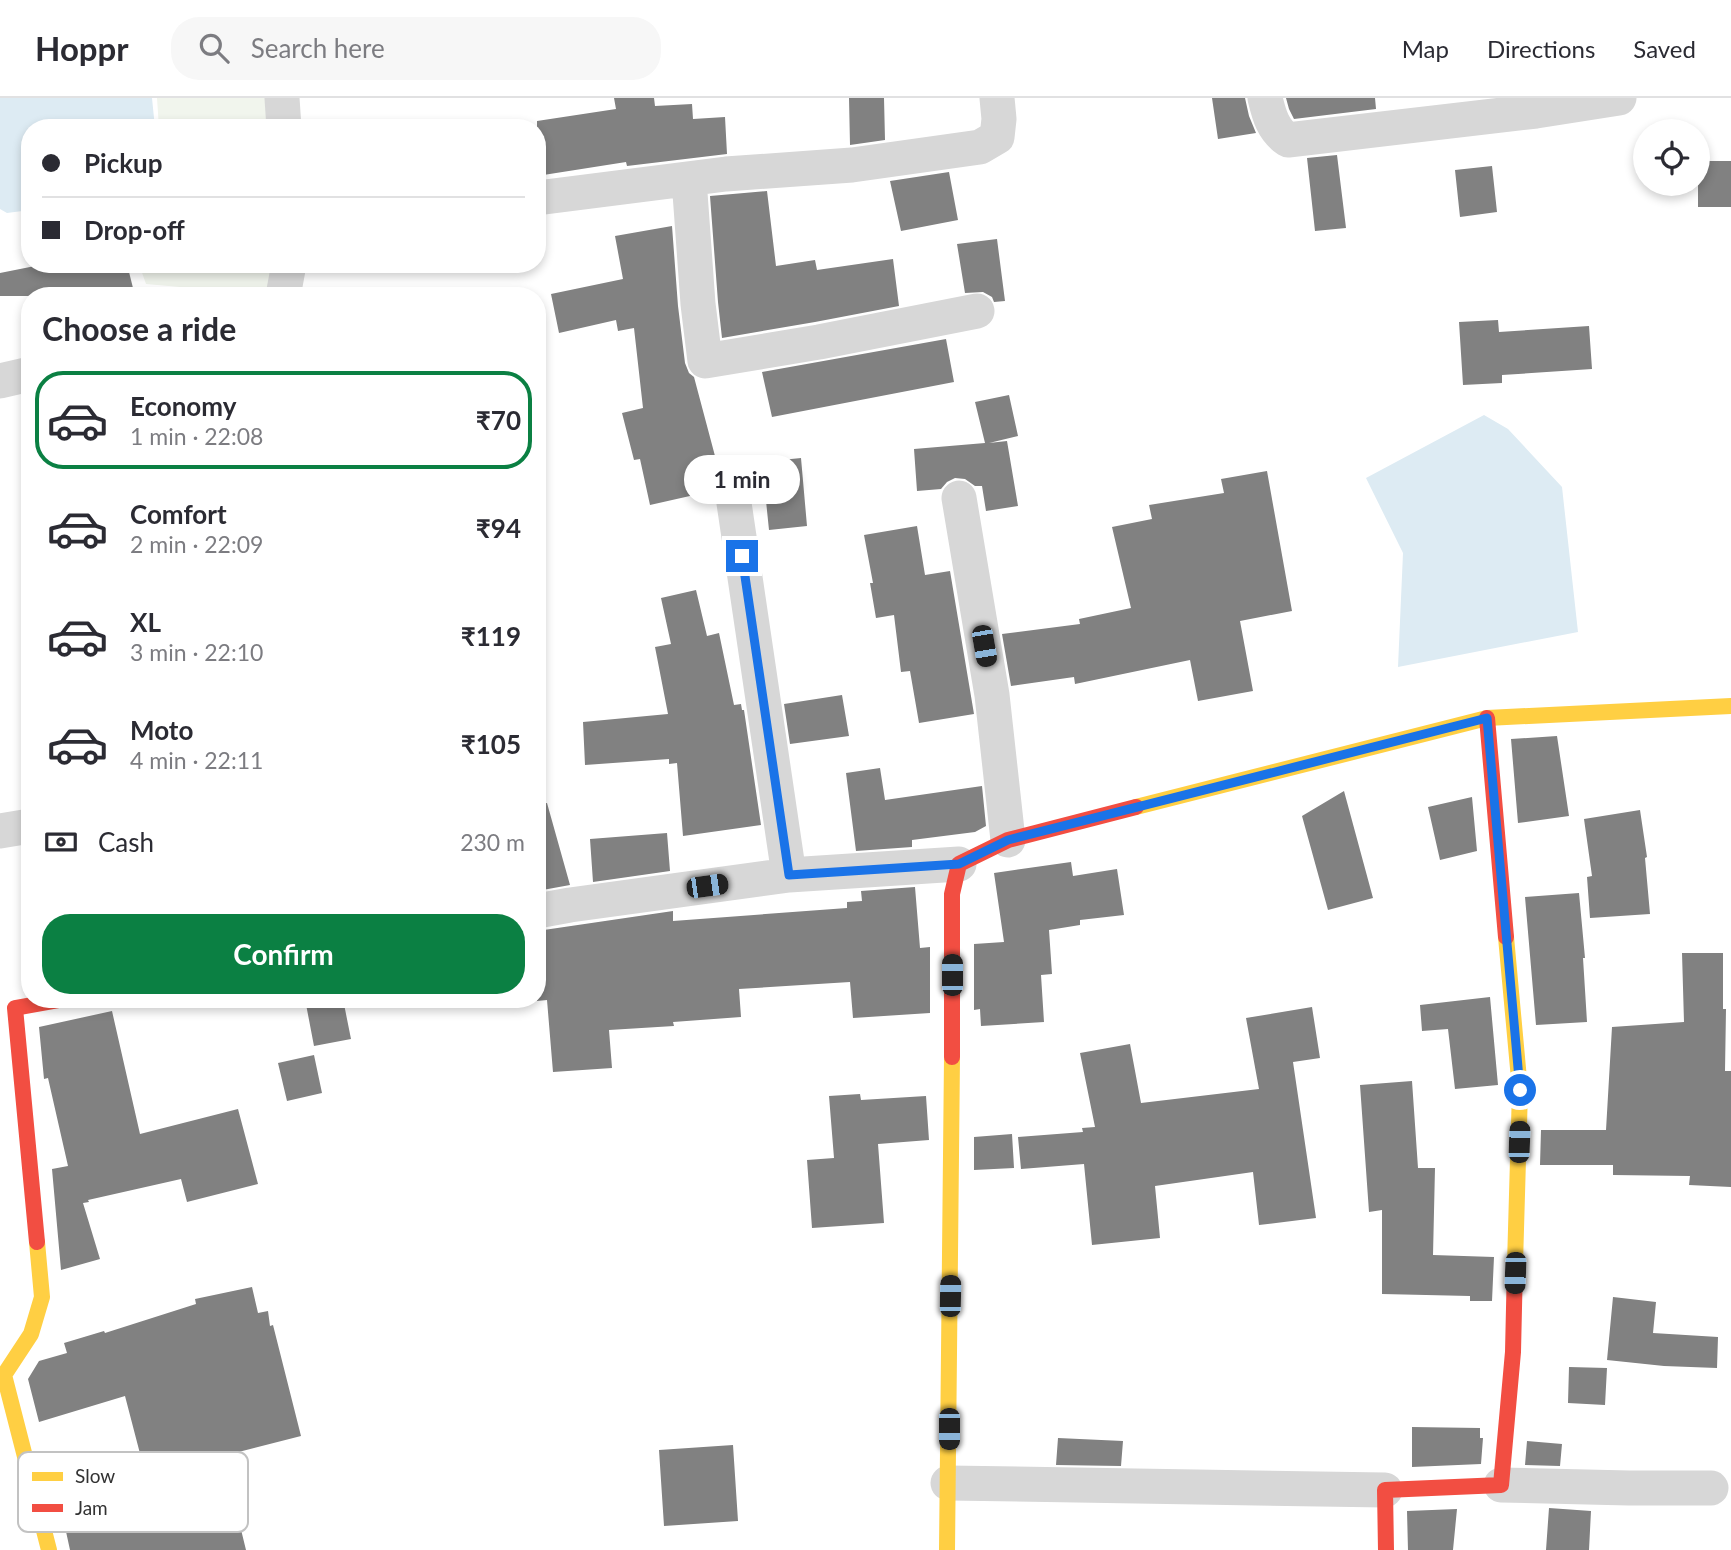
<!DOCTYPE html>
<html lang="en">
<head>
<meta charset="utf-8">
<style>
  body { margin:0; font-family:Lato,sans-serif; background:#f7f7f7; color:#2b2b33; height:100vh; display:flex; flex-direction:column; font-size:26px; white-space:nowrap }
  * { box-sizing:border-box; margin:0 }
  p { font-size:23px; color:#7c7c81 }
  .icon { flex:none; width:38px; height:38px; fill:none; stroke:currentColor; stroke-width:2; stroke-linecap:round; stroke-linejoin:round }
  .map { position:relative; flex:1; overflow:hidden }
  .side { position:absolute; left:21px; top:189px; width:525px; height:721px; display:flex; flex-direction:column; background:#fff; border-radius:28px; box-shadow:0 4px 10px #0003 }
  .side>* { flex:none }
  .top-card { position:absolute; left:21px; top:21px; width:525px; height:154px; border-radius:28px; box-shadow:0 4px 10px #0003; display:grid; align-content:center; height:154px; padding:0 21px; background:#fff }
  .tools { position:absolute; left:1633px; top:21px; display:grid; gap:14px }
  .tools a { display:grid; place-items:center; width:77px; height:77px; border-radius:50%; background:#fff; box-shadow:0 4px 10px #0003; font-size:35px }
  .end { position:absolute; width:32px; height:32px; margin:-16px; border:9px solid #1a73e8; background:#fff; box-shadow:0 0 0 4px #fff }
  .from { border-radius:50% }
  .bubble { position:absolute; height:49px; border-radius:24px; background:#fff; box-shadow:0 4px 10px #0003; font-size:23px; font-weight:700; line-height:49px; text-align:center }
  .car { position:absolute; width:21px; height:42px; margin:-21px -10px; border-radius:9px; box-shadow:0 0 5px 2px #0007; background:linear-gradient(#222 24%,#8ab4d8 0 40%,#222 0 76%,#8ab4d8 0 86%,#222 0) }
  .top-card b { display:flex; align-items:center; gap:24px; height:66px; font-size:26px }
  .top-card b+b { border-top:2px solid #e1e1e2 }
  .top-card i { width:18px; height:18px; background:#2b2b33 }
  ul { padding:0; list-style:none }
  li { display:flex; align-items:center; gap:21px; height:98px; margin:0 14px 10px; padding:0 7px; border:4px solid transparent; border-radius:28px }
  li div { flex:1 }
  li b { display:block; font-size:26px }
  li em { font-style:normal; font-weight:700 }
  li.selected { border-color:#0b8043 }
  li>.icon { width:63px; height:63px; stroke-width:1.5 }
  h2 { padding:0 21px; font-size:32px; line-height:84px }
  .pay { display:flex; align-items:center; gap:18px; height:77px; padding:0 21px; font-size:26px }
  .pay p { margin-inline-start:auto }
  .action { display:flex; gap:14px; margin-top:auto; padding:14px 21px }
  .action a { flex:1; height:80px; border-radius:28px; background:#0b8043; color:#fff; font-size:28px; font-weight:700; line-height:80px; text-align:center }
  header { display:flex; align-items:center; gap:42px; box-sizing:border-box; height:98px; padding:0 35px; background:#fff; border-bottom:2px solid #e1e1e2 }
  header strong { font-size:33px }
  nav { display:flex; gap:38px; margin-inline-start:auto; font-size:24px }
  .search { width:490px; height:63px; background:#f7f7f7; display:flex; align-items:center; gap:18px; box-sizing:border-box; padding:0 24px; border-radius:28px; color:#7c7c81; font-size:26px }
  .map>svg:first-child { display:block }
</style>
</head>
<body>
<header>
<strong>Hoppr</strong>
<div class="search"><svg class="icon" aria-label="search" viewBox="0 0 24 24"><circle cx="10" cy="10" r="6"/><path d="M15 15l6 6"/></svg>Search here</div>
<nav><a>Map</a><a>Directions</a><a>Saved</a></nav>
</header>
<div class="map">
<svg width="1731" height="1452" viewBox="0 0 1731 1452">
  <rect width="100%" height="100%" fill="#fff"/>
  <path fill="#f1f5ed" d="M 157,0 L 276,0 L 278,30 L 159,30 Z
    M 139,166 L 281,166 L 275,198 L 250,198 L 225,193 L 146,186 Z"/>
  <path fill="#ddebf3" d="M 0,0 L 152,0 L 155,30 L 30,30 L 30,112 L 7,115 L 0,111 Z
    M 1484,317 L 1508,331 L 1562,389 L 1578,534 L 1398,569 L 1403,455 L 1366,380 Z"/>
  <path fill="#818181" d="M 614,0 L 654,0 L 655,8 L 692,6 L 693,21 L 725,19 L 727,56 L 627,68 L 626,64 L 537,78 L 537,23 L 616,11 Z
    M 849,0 L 884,0 L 885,42 L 850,47 Z
    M 1212,0 L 1245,0 L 1249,18 L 1256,35 L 1218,41 Z
    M 1286,0 L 1375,0 L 1376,11 L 1294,21 L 1289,11 Z
    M 1337,57 L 1346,130 L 1315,133 L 1307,60 Z
    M 1698,63 L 1731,63 L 1731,109 L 1698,109 Z
    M 1492,68 L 1497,114 L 1460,119 L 1455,72 Z
    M 949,74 L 958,122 L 901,133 L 890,83 Z
    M 767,93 L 776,168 L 815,162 L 817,172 L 893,161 L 899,208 L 815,224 L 722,240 L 718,204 L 710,98 Z
    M 672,128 L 678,208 L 685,265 L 689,275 L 694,279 L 715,358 L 726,357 L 726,358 L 718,362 L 712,370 L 710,380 L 712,393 L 650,407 L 640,361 L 634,362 L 622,315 L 643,310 L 634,230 L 618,233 L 616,222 L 559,235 L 551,196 L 623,181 L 615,138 Z
    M 997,141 L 1005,203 L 994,204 L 992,199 L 983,194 L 965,195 L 957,146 Z
    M 45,166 L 127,166 L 135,198 L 0,198 L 0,175 Z
    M 1498,222 L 1499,234 L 1589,228 L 1592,271 L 1502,277 L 1502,285 L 1463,287 L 1459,224 Z
    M 946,241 L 954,284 L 772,319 L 762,274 Z
    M 1009,297 L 1018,338 L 989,345 L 1007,343 L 1018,408 L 986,413 L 982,388 L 975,388 L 965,381 L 955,380 L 947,384 L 941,391 L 917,393 L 914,351 L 985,345 L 975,304 Z
    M 801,360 L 807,428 L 769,432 L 762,364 Z
    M 1267,373 L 1292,513 L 1240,523 L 1253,593 L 1198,603 L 1190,562 L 1075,586 L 1074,579 L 1011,588 L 1002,536 L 1080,526 L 1079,521 L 1131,510 L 1112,429 L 1152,421 L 1149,407 L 1224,395 L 1221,381 Z
    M 917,428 L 925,477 L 950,473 L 974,616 L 919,625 L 910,573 L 901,574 L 894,517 L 876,520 L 870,485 L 873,485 L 864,437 Z
    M 696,492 L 707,538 L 719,535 L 734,607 L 741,606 L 742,612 L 744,612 L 761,727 L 683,738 L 677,665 L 669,666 L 669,661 L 585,667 L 583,624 L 668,616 L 655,549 L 671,546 L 661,500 Z
    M 842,597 L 849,638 L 790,646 L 784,606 Z
    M 1557,638 L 1569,718 L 1518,725 L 1511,641 Z
    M 880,670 L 885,702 L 982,688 L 986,728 L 975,734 L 912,742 L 912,749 L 856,753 L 846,675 Z
    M 1344,693 L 1373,800 L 1328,812 L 1302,718 Z
    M 1472,699 L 1477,753 L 1440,762 L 1428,709 Z
    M 547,705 L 570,787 L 537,793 L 537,706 Z
    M 1640,712 L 1647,759 L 1645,760 L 1650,816 L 1590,820 L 1587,779 L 1592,778 L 1584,721 Z
    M 667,735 L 670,773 L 593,784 L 590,741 Z
    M 1071,764 L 1073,778 L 1117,771 L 1124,817 L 1080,822 L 1080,827 L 1049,832 L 1052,876 L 1041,877 L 1044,924 L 981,928 L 980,911 L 974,912 L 974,846 L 1004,844 L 994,775 Z
    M 915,789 L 920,850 L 930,849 L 930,915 L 853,920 L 850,884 L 739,891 L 741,919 L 673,924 L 674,928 L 609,932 L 612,970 L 553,974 L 547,902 L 537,903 L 537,833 L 673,813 L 673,823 L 847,810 L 847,804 L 862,803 L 861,793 Z
    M 1579,795 L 1585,860 L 1583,860 L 1587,924 L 1536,927 L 1525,799 Z
    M 1682,855 L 1723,855 L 1723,911 L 1726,911 L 1725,973 L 1731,973 L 1731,1089 L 1689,1087 L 1690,1078 L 1613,1077 L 1613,1067 L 1540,1067 L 1541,1032 L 1606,1032 L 1612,929 L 1684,924 Z
    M 1490,899 L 1498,987 L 1455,991 L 1448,931 L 1422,933 L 1420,907 Z
    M 305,901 L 343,901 L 351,941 L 314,948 Z
    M 1312,909 L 1320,960 L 1293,964 L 1316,1120 L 1259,1127 L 1253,1074 L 1155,1088 L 1160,1140 L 1092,1147 L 1084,1066 L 1021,1071 L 1018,1039 L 1083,1034 L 1082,1030 L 1095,1029 L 1080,955 L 1130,946 L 1141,1005 L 1259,991 L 1246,920 Z
    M 112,913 L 140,1036 L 238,1011 L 258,1086 L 187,1104 L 181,1081 L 88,1102 L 89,1104 L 83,1105 L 100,1161 L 61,1172 L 52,1071 L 68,1068 L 48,980 L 44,981 L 39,929 Z
    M 314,957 L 322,995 L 287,1003 L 278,965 Z
    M 1412,983 L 1418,1070 L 1435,1070 L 1433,1157 L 1494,1159 L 1492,1203 L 1470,1203 L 1470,1198 L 1382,1196 L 1382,1112 L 1369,1114 L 1360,987 Z
    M 860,996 L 861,1002 L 926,998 L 929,1042 L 878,1046 L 884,1125 L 812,1130 L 807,1062 L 834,1060 L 829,998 Z
    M 1012,1036 L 1014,1070 L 974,1072 L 974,1039 Z
    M 252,1189 L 258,1215 L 268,1213 L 270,1228 L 273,1227 L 301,1338 L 223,1358 L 246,1452 L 70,1452 L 62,1415 L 150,1394 L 125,1298 L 39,1324 L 28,1281 L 39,1263 L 67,1255 L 64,1245 L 104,1233 L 105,1235 L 196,1206 L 195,1201 Z
    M 1613,1199 L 1656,1204 L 1653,1235 L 1718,1239 L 1717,1270 L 1664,1268 L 1607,1262 Z
    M 1569,1269 L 1607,1270 L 1605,1307 L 1568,1305 Z
    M 1412,1329 L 1480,1330 L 1480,1340 L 1483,1340 L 1481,1366 L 1412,1369 Z
    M 1058,1340 L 1123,1343 L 1121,1368 L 1056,1367 Z
    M 1527,1343 L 1562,1346 L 1560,1368 L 1525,1367 Z
    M 733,1347 L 738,1423 L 664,1428 L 659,1352 Z
    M 1549,1410 L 1591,1413 L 1589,1452 L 1546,1452 Z
    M 1457,1411 L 1453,1452 L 1408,1452 L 1407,1413 Z"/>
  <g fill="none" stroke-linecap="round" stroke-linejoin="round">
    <path stroke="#d7d7d7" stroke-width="35" d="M 282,0 L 284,30
      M 1265,0 C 1269,17 1273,32 1288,42 L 1536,13 L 1619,0
      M 689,81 L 698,206 L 705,263 L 819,244 L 977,213
      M 537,100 L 726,76 L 852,67 L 980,49 L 997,39 L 999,21 L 997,0
      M 283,198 L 289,166
      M 0,283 L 30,276
      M 730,378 L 789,777
      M 959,400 L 992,597 L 1008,742
      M 0,733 L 30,728
      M 537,813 L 570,807 L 789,777 L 959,766
      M 948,1385 L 1385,1392
      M 1501,1387 L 1629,1390 L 1711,1390"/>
    <path stroke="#ffcf43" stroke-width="16" d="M 1136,709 L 1487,620 L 1731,608
      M 1506,839 L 1520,992 L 1515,1166
      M 37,1144 L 42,1199 L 31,1236 L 4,1277 L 49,1452
      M 947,1452 L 952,959"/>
    <path stroke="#f24e42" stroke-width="16" d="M 1487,620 L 1506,839
      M 952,959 L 952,796 L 959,766 L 1008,742 L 1136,709
      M 37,1144 L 15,910 L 65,901
      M 1386,1452 L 1385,1392 L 1501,1387 L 1513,1254 L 1515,1166"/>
  </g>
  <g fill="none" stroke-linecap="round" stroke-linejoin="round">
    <path stroke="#1a73e8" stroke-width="9" d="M 742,458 L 789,777 L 959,766 L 1008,742 L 1487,620 L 1520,992"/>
  </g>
  <rect x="18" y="1354" width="230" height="80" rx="10" fill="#fff" stroke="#c2c2c2" stroke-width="2"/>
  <rect x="32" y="1374" width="31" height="9" fill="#ffcf43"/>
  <rect x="32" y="1406" width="31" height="8" fill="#f24e42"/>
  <g font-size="19" fill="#333">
    <text x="75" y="1385">Slow</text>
    <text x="75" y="1417">Jam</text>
  </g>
</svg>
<div class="tools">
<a><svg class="icon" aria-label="locate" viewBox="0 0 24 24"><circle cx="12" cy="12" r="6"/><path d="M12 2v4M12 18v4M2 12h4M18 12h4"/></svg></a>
</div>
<i class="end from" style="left:1520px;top:992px"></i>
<i class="end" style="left:742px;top:458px"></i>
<div class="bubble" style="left:684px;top:357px;width:116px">1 min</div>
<i class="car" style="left:984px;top:548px;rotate:170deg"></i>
<i class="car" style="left:707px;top:788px;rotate:82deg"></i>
<i class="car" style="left:952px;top:877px;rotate:0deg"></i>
<i class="car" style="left:1519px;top:1044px;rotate:2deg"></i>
<i class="car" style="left:1515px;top:1175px;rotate:182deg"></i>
<i class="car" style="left:950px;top:1198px;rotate:1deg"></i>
<i class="car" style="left:949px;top:1331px;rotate:180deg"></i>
<div class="top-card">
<b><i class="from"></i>Pickup</b>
<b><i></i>Drop-off</b>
</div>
<section class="side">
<h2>Choose a ride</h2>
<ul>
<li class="selected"><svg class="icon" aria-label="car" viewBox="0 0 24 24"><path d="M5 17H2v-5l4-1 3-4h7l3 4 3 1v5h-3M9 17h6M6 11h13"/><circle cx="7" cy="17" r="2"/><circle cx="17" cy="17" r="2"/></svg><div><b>Economy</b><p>1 min · 22:08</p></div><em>₹70</em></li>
<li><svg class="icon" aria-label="car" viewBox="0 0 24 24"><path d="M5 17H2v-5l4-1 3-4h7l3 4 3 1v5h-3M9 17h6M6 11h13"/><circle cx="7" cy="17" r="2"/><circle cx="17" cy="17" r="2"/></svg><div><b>Comfort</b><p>2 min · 22:09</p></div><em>₹94</em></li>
<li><svg class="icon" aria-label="car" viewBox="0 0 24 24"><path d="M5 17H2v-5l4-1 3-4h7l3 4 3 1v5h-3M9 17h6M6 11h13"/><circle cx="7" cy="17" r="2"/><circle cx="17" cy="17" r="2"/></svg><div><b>XL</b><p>3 min · 22:10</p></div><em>₹119</em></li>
<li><svg class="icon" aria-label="car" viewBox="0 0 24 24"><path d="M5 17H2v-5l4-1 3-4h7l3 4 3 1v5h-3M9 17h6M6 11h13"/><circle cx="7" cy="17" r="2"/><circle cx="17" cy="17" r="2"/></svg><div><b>Moto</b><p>4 min · 22:11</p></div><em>₹105</em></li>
</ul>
<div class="pay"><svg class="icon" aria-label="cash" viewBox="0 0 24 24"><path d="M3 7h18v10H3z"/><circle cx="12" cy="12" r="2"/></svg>Cash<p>230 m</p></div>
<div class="action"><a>Confirm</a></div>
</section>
</div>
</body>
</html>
